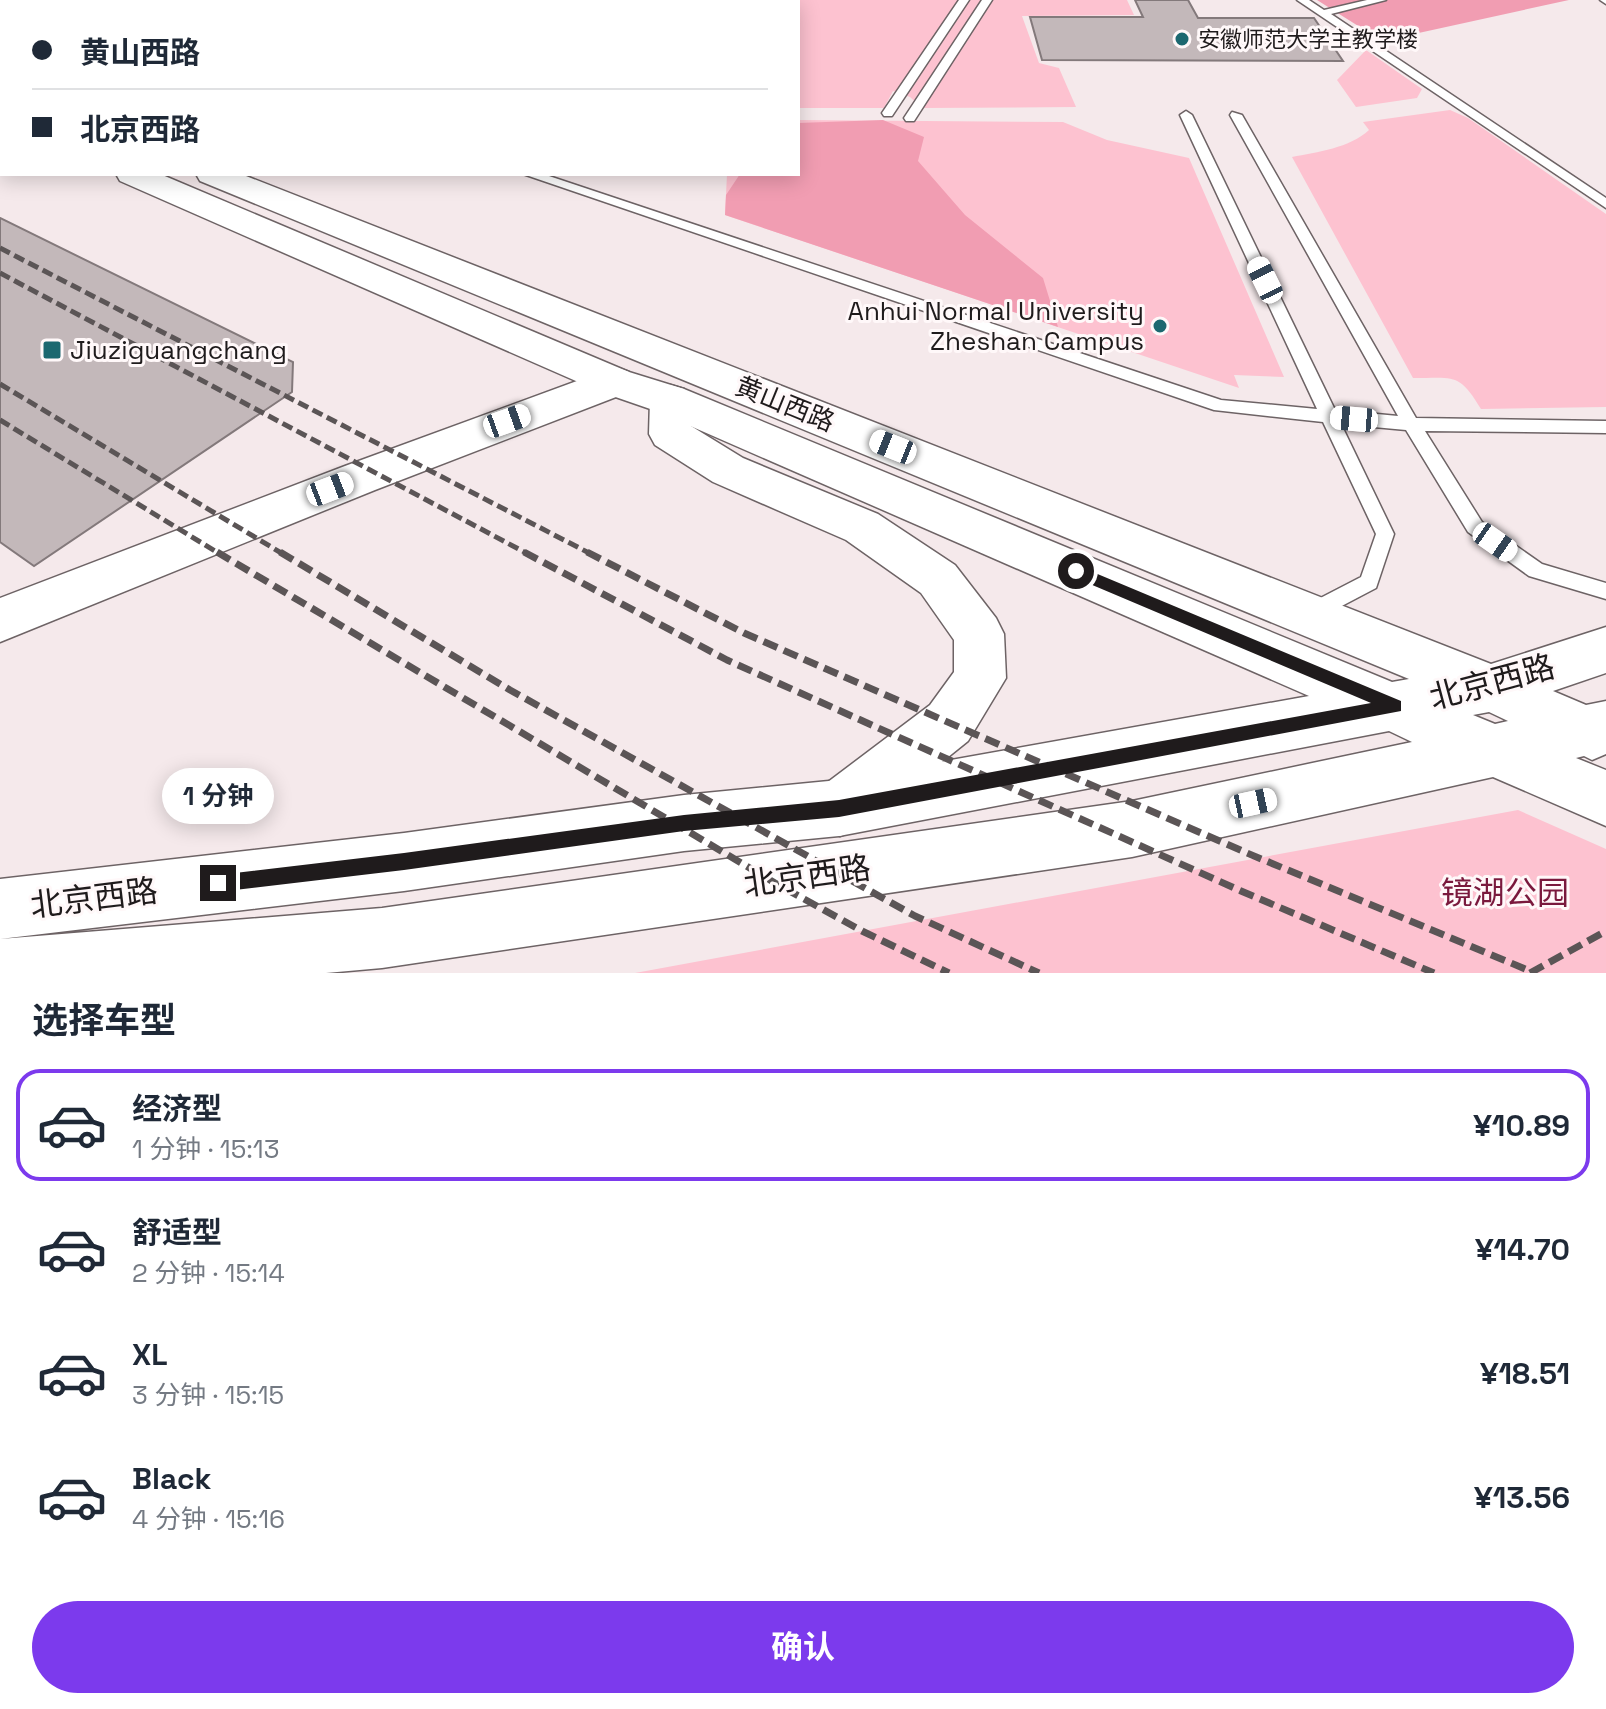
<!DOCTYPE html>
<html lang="zh">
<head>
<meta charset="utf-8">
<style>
  body { margin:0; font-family:"Space Grotesk","Noto Sans SC",sans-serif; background:#f2f2f3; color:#1f2937; height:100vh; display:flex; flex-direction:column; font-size:30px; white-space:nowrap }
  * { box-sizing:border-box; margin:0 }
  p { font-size:26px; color:#747a83 }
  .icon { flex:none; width:44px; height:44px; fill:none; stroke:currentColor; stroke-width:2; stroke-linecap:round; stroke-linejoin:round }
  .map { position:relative; height:973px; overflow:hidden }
  .drawer { display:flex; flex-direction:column; background:#fff; flex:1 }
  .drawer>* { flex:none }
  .top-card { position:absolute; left:0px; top:0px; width:800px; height:176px; box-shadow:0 4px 20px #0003; display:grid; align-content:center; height:176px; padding:0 32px; background:#fff }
  .end { position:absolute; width:36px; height:36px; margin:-18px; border:10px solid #1f1b1c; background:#fff; box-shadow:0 0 0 4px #fff }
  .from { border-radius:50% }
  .bubble { position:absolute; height:56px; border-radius:28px; background:#fff; box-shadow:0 4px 20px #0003; font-size:26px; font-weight:700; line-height:56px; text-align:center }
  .car { position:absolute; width:24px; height:48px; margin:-24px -12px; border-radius:10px; box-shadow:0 0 6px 2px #0007; background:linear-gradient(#fff 24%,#345 0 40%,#fff 0 76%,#345 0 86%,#fff 0) }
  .top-card b { display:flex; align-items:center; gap:28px; height:76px; font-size:30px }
  .top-card b+b { border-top:2px solid #e0e1e3 }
  .top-card i { width:20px; height:20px; background:#1f2937 }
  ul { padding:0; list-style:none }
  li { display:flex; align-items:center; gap:24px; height:112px; margin:0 16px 12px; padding:0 16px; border:4px solid transparent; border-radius:24px }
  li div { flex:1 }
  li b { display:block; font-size:30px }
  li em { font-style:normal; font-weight:700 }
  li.active { border-color:#7c3aed }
  li>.icon { width:72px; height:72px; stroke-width:1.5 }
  h2 { padding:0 32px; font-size:36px; line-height:96px }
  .primary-button { display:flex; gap:16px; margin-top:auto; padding:16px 32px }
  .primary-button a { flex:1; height:92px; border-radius:48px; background:#7c3aed; color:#fff; font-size:32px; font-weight:700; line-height:92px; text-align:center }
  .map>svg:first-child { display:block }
</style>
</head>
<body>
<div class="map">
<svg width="1606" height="973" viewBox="0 0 1606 973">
  <rect width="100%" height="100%" fill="#f5e9eb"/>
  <path fill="#fdc2d0" d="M 719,0 L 1127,0 L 1134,15 L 1022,16 L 1039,63 L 1059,68 L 1076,107 L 922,108 L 910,97 L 893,91 L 884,108 L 798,108 L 798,2 Z
    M 1366,50 L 1422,89 L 1417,98 L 1356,107 L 1337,80 Z
    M 1450,110 L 1468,118 L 1606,214 L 1606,407 L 1481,409 C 1459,372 1454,378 1413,378 L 1292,157 C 1317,152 1350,148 1369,130 L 1363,122 Z
    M 798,120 L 1063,122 L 1107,140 L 1189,158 L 1284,377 L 1234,375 L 1239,388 L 725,215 L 727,174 L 798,174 Z
    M 1518,810 L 1606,849 L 1606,973 L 635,973 Z"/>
  <path fill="#f19db2" d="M 1317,0 L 1569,0 L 1382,41 Z
    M 883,120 L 924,137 L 918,161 L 965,215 L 1043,278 L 1058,327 L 725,215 L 726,195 L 740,174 L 798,174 L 798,123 Z"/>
  <path fill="#c3b8ba" stroke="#83797b" stroke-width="2" d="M 1135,0 L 1188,0 L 1198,18 L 1314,18 L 1343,61 L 1042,60 L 1030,17 L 1143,17 Z
    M 0,218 L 293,362 L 292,392 L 34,566 L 0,542 Z"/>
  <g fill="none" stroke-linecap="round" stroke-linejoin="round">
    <defs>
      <path id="service" d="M 959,0 L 969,0 L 892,116 L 884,116 L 882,113 Z
        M 982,0 L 992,0 L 914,121 L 906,121 L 904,118 Z
        M 1297,0 L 1309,0 L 1324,10 L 1367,0 L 1386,0 L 1331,14 L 1606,198 L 1606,208 Z
        M 1600,0 L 1606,0 L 1606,4 Z
        M 1186,111 L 1192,115 L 1335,410 L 1398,416 L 1230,115 L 1232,112 L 1242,115 L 1416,418 L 1606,421 L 1606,433 L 1425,431 L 1482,522 L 1542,564 L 1606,583 L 1606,599 L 1529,576 L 1468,532 L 1406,430 L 1341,424 L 1394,534 L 1376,588 L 1317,619 L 1310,622 L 1303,619 L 1300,613 L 1303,607 L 1361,577 L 1376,534 L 1323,422 L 1214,410 L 523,174 L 543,174 L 1221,400 L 1317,409 L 1180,115 Z"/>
      <path id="tertiary" d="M 615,367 L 629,372 L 635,382 L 629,392 L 375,490 L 0,642 L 0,598 L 345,466 Z"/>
      <path id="secondary" d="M 670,385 L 684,389 L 690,400 L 691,426 L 743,458 L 878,514 L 955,565 L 996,618 L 1004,634 L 1006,678 L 968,741 L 860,828 L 840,836 L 820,828 L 812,808 L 820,788 L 930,705 L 954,672 L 954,640 L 921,593 L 846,540 L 713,482 L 655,445 L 649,434 L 650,400 L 656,389 Z"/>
      <path id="primary" d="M 0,108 L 2,108 L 2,127 L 0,127 Z
        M 116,174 L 160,174 L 629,372 L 684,389 L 1392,682 L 1409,679 L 200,181 L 196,174 L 241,174 L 1491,664 L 1606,627 L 1606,673 L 1553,691 L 1586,705 L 1606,701 L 1606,754 L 1592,760 L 1584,756 L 1576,758 L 1606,770 L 1606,826 L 1493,777 L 1132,857 L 382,968 L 326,973 L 0,973 L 0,939 L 382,908 L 1132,801 L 1412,742 L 1389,731 L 839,836 L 684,851 L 404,891 L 0,939 L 0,879 L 404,833 L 684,795 L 839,780 L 1309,696 L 656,411 L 601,392 L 120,181 ZM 1489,712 L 1508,721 L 1495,724 L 1473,715 Z"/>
    </defs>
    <use href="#service" stroke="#6d6365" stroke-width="3"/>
    <use href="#tertiary" stroke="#6d6365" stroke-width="3"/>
    <use href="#secondary" stroke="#6d6365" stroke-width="3"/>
    <use href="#primary" stroke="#6d6365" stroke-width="3"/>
    <use href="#service" fill="#fff" fill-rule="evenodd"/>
    <use href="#tertiary" fill="#fff" fill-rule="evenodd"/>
    <use href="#secondary" fill="#fff" fill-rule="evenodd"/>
    <use href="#primary" fill="#fff" fill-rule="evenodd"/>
    <path stroke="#5b5556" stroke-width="5" stroke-dasharray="11 5" stroke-linecap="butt" d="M 0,248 L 591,554
      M 0,273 L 528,554
      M 0,384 L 283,554
      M 0,420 L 220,554"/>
    <path stroke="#5b5556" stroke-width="7" stroke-dasharray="15 7" stroke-linecap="butt" d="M 217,552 L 775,883 L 862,931 L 949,973
      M 280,552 L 510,690 L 915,916 L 1039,973
      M 524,552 L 727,660 L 1241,891 L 1434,973
      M 587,552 L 744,633 L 1247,853 L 1535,973
      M 1530,973 L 1606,931"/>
  </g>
  <path fill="#1f1b1c" d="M 1076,565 L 1401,701 L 1401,711 L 839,817 L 684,831 L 404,870 L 218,892 L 211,890 L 209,883 L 211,877 L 218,875 L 404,853 L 684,815 L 839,800 L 1371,703 L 1071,576 L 1071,567 Z"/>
  <g fill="#1c6870" stroke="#fff8f9" stroke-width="3">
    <circle cx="1182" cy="39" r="8"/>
    <circle cx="1160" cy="326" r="8"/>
    <rect x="42" y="340" width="20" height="20" rx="4"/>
  </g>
  <g text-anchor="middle" stroke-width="6" stroke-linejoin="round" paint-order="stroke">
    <g font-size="22" fill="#1f1b1c" stroke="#fff8f9" text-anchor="start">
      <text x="1198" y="47">安徽师范大学主教学楼</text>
    </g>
    <g font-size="26" fill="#1f1b1c" stroke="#fff8f9" text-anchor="end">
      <text x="1144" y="320">Anhui Normal University<tspan x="1144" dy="30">Zheshan Campus</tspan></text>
      <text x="70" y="359" text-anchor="start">Jiuziguangchang</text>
    </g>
    <g font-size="26" fill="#1f1b1c" stroke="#fff8f9">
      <text transform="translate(785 404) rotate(22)" y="9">黄山西路</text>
    </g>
    <g font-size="32" fill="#1f1b1c" stroke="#fff8f9">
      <text transform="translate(1492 682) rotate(-15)" y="11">北京西路</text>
      <text transform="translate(807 876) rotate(-8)" y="11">北京西路</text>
      <text transform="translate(94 898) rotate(-7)" y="11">北京西路</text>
    </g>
    <g font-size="32" fill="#7a193d" stroke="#fff8f9">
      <text x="1505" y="904">镜湖公园</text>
    </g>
  </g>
</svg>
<i class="end from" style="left:1076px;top:571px"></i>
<i class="end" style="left:218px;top:883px"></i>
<div class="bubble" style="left:162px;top:768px;width:112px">1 分钟</div>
<i class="car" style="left:1265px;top:280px;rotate:334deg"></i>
<i class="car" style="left:1354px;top:419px;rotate:275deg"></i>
<i class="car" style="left:507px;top:421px;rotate:70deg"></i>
<i class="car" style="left:893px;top:447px;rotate:292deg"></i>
<i class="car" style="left:330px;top:489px;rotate:69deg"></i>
<i class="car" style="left:1495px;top:542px;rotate:125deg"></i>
<i class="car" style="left:1253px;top:803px;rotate:78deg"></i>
<div class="top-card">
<b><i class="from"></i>黄山西路</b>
<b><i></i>北京西路</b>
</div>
</div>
<section class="drawer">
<h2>选择车型</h2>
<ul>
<li class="active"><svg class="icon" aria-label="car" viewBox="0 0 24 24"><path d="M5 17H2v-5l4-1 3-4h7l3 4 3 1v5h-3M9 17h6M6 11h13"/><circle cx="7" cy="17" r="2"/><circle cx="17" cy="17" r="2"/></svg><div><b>经济型</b><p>1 分钟 · 15:13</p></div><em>¥10.89</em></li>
<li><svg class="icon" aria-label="car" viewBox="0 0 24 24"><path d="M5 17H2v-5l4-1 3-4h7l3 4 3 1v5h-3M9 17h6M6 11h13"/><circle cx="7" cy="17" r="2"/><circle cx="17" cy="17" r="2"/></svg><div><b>舒适型</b><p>2 分钟 · 15:14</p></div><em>¥14.70</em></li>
<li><svg class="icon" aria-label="car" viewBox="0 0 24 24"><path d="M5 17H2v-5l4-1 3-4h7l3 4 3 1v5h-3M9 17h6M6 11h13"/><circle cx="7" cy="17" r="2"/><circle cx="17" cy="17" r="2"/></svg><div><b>XL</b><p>3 分钟 · 15:15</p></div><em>¥18.51</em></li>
<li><svg class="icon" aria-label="car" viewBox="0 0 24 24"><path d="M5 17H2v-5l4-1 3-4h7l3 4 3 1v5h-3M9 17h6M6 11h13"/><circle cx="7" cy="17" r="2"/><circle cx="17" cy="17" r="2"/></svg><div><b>Black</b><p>4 分钟 · 15:16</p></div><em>¥13.56</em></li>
</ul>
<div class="primary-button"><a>确认</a></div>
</section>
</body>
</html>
